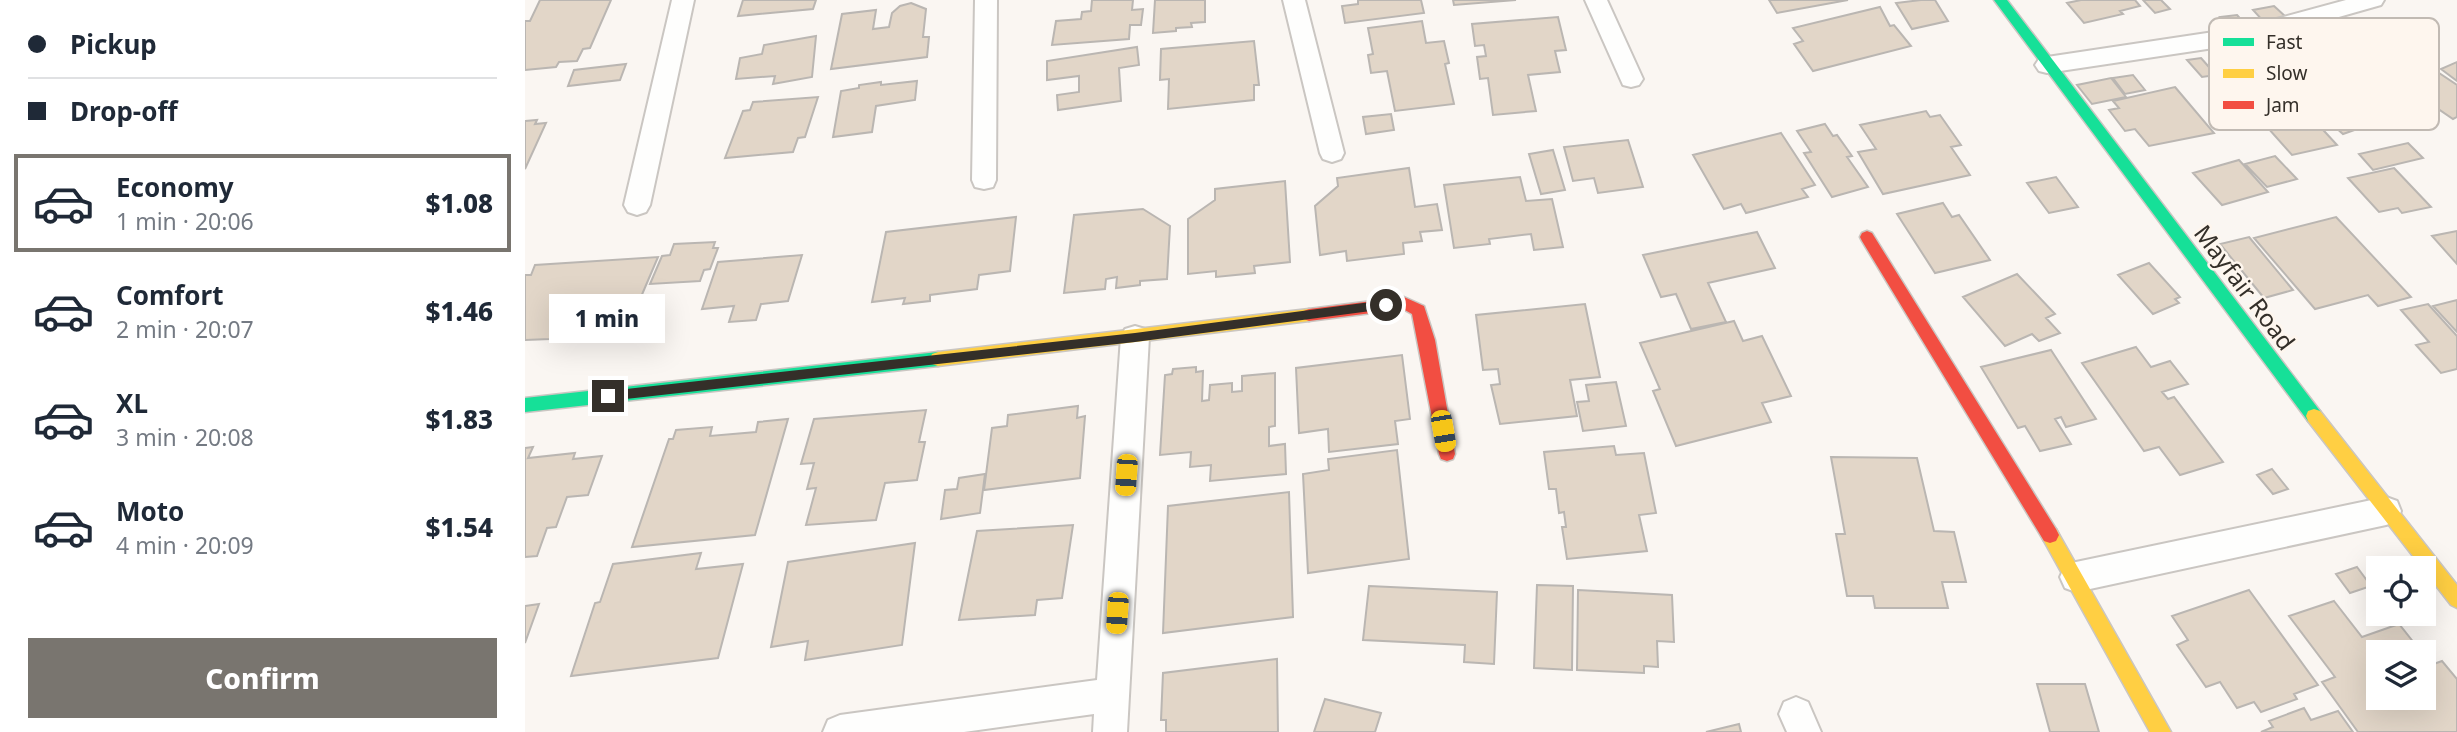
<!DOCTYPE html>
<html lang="en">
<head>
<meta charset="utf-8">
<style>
  body { margin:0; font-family:"Noto Sans",sans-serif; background:#f2f2f3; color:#1f2937; height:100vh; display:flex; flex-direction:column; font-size:26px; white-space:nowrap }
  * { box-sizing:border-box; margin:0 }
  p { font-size:23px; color:#747a83 }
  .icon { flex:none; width:38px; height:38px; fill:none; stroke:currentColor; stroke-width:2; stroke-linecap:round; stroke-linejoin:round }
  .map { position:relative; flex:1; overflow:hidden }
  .details { display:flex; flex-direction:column; background:#fff; width:525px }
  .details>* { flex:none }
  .hud { display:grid; align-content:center; height:154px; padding:0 28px; background:#fff }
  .buttons { position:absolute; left:1841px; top:556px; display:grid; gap:14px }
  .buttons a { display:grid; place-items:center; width:70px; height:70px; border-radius:0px; background:#fff; box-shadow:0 7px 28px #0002; font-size:35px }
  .end { position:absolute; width:32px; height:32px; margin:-16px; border:9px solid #342f29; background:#fff; box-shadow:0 0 0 4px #fff }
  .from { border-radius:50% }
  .bubble { position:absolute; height:49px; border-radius:0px; background:#fff; box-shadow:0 7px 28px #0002; font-size:23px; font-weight:800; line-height:49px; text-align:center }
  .car { position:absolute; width:21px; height:42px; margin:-21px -10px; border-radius:9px; box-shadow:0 0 5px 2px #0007; background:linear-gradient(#f5c518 24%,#345 0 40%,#f5c518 0 76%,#345 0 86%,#f5c518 0) }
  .hud b { display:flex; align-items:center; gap:24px; height:66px; font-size:26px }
  .hud b+b { border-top:2px solid #e0e1e3 }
  .hud i { width:18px; height:18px; background:#1f2937 }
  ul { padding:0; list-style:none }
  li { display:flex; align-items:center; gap:21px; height:98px; margin:0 14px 10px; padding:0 14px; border:4px solid transparent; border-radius:0px }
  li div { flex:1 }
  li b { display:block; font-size:26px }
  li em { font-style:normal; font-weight:800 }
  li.selected { border-color:#79756f }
  li>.icon { width:63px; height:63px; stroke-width:1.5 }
  .action { display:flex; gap:14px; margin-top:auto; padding:14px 28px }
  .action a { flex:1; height:80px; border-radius:0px; background:#79756f; color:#fff; font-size:28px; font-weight:800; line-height:80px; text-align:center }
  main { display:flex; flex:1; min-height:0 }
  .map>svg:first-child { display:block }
</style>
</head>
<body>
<main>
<section class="details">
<div class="hud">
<b><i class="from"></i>Pickup</b>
<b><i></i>Drop-off</b>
</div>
<ul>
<li class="selected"><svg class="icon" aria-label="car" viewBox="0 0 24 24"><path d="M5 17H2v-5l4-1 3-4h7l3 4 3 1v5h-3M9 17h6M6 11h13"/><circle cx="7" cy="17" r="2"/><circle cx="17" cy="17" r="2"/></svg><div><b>Economy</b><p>1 min · 20:06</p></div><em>$1.08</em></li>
<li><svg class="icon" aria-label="car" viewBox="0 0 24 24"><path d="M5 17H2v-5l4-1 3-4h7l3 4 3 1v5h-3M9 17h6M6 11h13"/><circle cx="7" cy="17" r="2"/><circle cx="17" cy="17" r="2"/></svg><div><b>Comfort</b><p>2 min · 20:07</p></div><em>$1.46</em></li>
<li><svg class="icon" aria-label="car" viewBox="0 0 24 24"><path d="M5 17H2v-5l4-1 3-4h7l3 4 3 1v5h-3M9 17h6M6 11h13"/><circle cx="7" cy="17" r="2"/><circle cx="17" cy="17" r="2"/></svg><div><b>XL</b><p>3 min · 20:08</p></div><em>$1.83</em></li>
<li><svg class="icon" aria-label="car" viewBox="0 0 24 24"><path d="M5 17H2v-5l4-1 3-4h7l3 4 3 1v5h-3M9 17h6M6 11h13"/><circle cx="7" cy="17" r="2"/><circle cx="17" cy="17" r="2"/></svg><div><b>Moto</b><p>4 min · 20:09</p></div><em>$1.54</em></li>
</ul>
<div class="action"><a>Confirm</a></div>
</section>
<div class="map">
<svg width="1932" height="732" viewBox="0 0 1932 732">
  <rect width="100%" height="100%" fill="#faf6f2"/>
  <path fill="#e2d6c8" stroke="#bab6b2" stroke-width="2" d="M 15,0 L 86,0 L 65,48 L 58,49 L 52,61 L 34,62 L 31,67 L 0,70 L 0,21 L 5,21 Z
    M 218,0 L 291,0 L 288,9 L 213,16 Z
    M 567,0 L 608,0 L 607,10 L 618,9 L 616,25 L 605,25 L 604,39 L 527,45 L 531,21 L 556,19 L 557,12 L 566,11 Z
    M 630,0 L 680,0 L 680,22 L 666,23 L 667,27 L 651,28 L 651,31 L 628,33 Z
    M 833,0 L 896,0 L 899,13 L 820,23 L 817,6 L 833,4 Z
    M 928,0 L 991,0 L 929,5 Z
    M 1244,0 L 1323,0 L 1252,13 Z
    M 1396,0 L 1410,0 L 1423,21 L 1387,29 L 1371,3 Z
    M 1556,0 L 1610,0 L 1615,6 L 1595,11 L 1598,14 L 1559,23 L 1542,3 Z
    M 1618,0 L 1636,0 L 1645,9 L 1630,13 Z
    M 386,3 L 401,9 L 398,37 L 404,37 L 402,57 L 306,69 L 317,14 L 351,10 L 348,29 L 364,27 L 367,13 L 375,6 Z
    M 1749,6 L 1761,17 L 1739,22 L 1728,10 Z
    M 1355,7 L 1365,26 L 1369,25 L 1386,46 L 1288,71 L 1269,44 L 1278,41 L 1268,28 Z
    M 1712,15 L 1721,25 L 1703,27 L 1695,17 Z
    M 1033,17 L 1041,50 L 1030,51 L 1035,72 L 1003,75 L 1011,111 L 968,115 L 963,78 L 955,79 L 952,57 L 961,56 L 959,45 L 950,46 L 947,24 Z
    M 897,21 L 901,43 L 919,41 L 924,63 L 920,64 L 929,104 L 870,111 L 862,71 L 846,73 L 843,55 L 848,54 L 843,28 Z
    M 291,36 L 287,77 L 248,84 L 250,76 L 211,79 L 215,58 L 237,54 L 239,45 Z
    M 729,41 L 734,85 L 729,85 L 729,100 L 643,109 L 644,79 L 635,80 L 636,49 Z
    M 612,47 L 614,65 L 594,68 L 596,101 L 533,110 L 532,95 L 554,92 L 554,76 L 522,80 L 522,61 Z
    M 1881,51 L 1932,85 L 1932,117 L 1928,119 L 1855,69 L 1865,63 L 1861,61 Z
    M 1676,58 L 1691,75 L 1677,77 L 1662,60 Z
    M 1932,62 L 1932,81 L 1916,69 Z
    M 101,64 L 95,80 L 43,86 L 49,70 Z
    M 1800,68 L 1844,105 L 1841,106 L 1858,120 L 1818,134 L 1791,110 L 1794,109 L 1771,89 L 1797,80 L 1787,72 Z
    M 1608,75 L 1620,90 L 1600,94 L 1588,78 Z
    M 1586,78 L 1601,97 L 1567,104 L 1552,85 Z
    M 392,81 L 390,100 L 351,106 L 347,132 L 308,137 L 316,91 L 334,88 L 334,85 L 356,82 L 356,85 Z
    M 1650,87 L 1689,133 L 1624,146 L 1610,129 L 1600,131 L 1584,110 L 1594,108 L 1588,101 Z
    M 293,97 L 280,137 L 273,138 L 268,152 L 200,158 L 218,111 L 225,110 L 228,102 Z
    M 1776,106 L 1812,145 L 1767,155 L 1735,119 L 1756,114 L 1752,111 Z
    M 1401,111 L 1405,117 L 1415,115 L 1436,145 L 1426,147 L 1445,175 L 1358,194 L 1333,152 L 1351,149 L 1335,125 Z
    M 866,114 L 869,130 L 841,134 L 838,117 Z
    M 12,120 L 10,124 L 21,123 L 0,169 L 0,121 Z
    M 1300,124 L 1308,136 L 1312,135 L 1327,156 L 1322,157 L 1343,187 L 1307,197 L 1279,153 L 1286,152 L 1272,131 Z
    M 1256,133 L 1290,185 L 1277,189 L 1283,197 L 1221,213 L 1216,204 L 1199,209 L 1168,155 Z
    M 1103,140 L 1118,187 L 1073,193 L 1069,178 L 1048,181 L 1039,147 Z
    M 1883,143 L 1898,158 L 1848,170 L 1834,154 Z
    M 1028,150 L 1040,190 L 1016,194 L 1004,154 Z
    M 1750,156 L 1772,179 L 1742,187 L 1720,164 Z
    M 1714,160 L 1743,192 L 1697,205 L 1668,173 Z
    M 884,168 L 890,207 L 912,204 L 917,230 L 895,232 L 897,241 L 878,243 L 879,254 L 822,261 L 821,251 L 795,255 L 790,206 L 813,186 L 812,178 Z
    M 1869,168 L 1906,207 L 1877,213 L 1873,208 L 1854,212 L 1823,178 Z
    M 995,177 L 1001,201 L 1027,199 L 1038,247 L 1009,250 L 1006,234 L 964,239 L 965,244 L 929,248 L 919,185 Z
    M 1531,177 L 1553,207 L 1524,213 L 1502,183 Z
    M 760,181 L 765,262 L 729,266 L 730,273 L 691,277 L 691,271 L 663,274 L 663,219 L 690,200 L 690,189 Z
    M 1418,203 L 1427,217 L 1434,215 L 1465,260 L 1410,273 L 1372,214 Z
    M 618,209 L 645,226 L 642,279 L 615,281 L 615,285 L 591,288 L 592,277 L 581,279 L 580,289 L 539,293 L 549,215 Z
    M 491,217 L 485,271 L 454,275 L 452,289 L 405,295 L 405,301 L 378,304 L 380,298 L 347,302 L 361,232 Z
    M 1811,217 L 1886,297 L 1853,306 L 1843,295 L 1790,309 L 1729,238 Z
    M 1932,231 L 1932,264 L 1907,236 Z
    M 1232,232 L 1250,268 L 1183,283 L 1201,322 L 1166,329 L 1151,294 L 1136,297 L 1118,255 Z
    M 1724,237 L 1768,290 L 1739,298 L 1695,244 Z
    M 190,242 L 188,248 L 193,248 L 185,269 L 179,270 L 175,281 L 125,284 L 137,256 L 145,255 L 149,244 Z
    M 277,255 L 263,301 L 236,304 L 231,320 L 204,322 L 209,306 L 177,309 L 193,262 Z
    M 133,257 L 107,318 L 32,324 L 25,339 L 0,340 L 0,275 L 6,275 L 10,265 Z
    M 1624,263 L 1655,297 L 1650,299 L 1654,303 L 1628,314 L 1593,275 Z
    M 1492,274 L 1530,314 L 1521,318 L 1535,333 L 1514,341 L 1507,334 L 1480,346 L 1438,297 Z
    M 1932,300 L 1932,332 L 1908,306 Z
    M 1060,304 L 1075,377 L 1045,380 L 1052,416 L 975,424 L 966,385 L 975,384 L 973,369 L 958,370 L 951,315 Z
    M 1903,304 L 1932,336 L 1932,369 L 1916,373 L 1891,345 L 1904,342 L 1876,310 Z
    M 1209,321 L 1218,341 L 1237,336 L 1266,396 L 1237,403 L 1246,422 L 1151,446 L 1128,391 L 1135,389 L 1115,343 Z
    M 1611,347 L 1626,367 L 1645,361 L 1663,384 L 1637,392 L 1643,399 L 1649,397 L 1698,462 L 1655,475 L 1634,447 L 1619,451 L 1557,363 Z
    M 1526,350 L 1571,419 L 1541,427 L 1536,417 L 1530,419 L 1546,444 L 1515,451 L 1500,426 L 1493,428 L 1456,367 Z
    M 877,355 L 885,419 L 870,421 L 873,444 L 804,452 L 803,429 L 774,433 L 771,368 Z
    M 671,367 L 671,372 L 678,371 L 677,401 L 684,400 L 685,385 L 707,383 L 707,392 L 717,391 L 717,376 L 750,373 L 750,426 L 744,427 L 744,446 L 760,444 L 761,474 L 685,481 L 686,465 L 665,467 L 666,452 L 635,455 L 640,375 L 647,374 L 648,369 Z
    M 1091,382 L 1101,426 L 1058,431 L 1052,402 L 1064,401 L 1061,385 Z
    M 553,406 L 552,418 L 560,416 L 555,478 L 459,490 L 467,428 L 482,426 L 483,415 Z
    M 401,410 L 394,442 L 400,442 L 392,480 L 360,483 L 351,520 L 281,525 L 291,488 L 282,489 L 289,463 L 276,464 L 289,419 Z
    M 263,419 L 230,535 L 107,547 L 144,439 L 148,439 L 151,430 L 187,427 L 185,436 L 231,432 L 233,422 Z
    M 1089,446 L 1091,455 L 1119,453 L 1131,513 L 1114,515 L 1122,551 L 1042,559 L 1037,527 L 1041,527 L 1039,512 L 1034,513 L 1031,489 L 1024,489 L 1019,452 Z
    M 8,447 L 3,458 L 50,453 L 48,459 L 77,456 L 63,495 L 42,497 L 31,527 L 22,528 L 12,556 L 0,557 L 0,448 Z
    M 872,450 L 884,559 L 783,573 L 778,474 L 804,470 L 803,459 Z
    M 1306,457 L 1392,458 L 1409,531 L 1429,532 L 1441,582 L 1417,582 L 1423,608 L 1350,608 L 1348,596 L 1322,596 L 1311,534 L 1320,534 Z
    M 1747,469 L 1763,489 L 1748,494 L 1732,475 Z
    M 460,474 L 455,513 L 416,519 L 420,490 L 432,489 L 434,478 Z
    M 764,492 L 768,617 L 638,633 L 643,506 Z
    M 548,525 L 537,598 L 512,600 L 510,615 L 434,620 L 452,531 Z
    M 390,543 L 377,645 L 280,660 L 283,641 L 246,647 L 263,562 Z
    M 176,553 L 171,569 L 218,564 L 193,658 L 46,676 L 70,603 L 75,602 L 88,564 Z
    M 1832,567 L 1846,586 L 1825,593 L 1811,574 Z
    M 1012,585 L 1048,586 L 1047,670 L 1009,668 Z
    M 844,586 L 972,592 L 969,664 L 939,662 L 940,645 L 838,640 Z
    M 1053,590 L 1147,595 L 1149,642 L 1132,641 L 1133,667 L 1119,666 L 1119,673 L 1052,670 Z
    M 1724,590 L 1793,685 L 1769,694 L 1772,699 L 1736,712 L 1729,702 L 1712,708 L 1695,682 L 1681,687 L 1652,645 L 1663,640 L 1647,616 Z
    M 1809,601 L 1837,637 L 1874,624 L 1897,653 L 1853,653 L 1853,698 L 1899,698 L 1899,655 L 1906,665 L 1917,661 L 1932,679 L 1932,732 L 1833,732 L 1797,682 L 1810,677 L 1764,616 Z
    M 14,604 L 0,643 L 0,606 Z
    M 752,659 L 753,732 L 641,732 L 641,720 L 636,720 L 638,673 Z
    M 1512,684 L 1560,684 L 1574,732 L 1525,732 Z
    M 800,699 L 856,713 L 850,732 L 789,732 Z
    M 1779,708 L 1786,720 L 1813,711 L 1828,732 L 1736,732 L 1748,727 L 1744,721 Z
    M 1214,724 L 1216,732 L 1181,732 Z"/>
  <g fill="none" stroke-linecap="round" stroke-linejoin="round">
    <defs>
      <path id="street" d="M 147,0 L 169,0 L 125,205 L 121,212 L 112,215 L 103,212 L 99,205 Z
        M 450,0 L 472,0 L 471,180 L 468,187 L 459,189 L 450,187 L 447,180 Z
        M 758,0 L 780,0 L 819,153 L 816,159 L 807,162 L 798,159 L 795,153 Z
        M 1060,0 L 1082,0 L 1118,79 L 1114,85 L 1106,87 L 1098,85 Z
        M 1821,0 L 1859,0 L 1856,5 L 1722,43 L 1522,73 L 1514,71 L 1510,65 L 1514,59 L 1522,57 L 1722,27 Z
        M 610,326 L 620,329 L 624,337 L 602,732 L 568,732 L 569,714 L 439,732 L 298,732 L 303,720 L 315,715 L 572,680 L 596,337 L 600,329 Z
        M 1861,497 L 1872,501 L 1876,511 L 1872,521 L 1861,525 L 1551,592 L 1540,588 L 1535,577 L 1540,566 L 1551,562 Z
        M 1271,697 L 1283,702 L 1296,732 L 1262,732 L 1254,714 L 1259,702 Z"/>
      <path id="fast" d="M 1469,0 L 1482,0 L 1795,411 L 1797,416 L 1795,421 L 1789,423 L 1783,421 Z
        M 413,352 L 419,354 L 421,359 L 419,364 L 413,366 L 0,412 L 0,398 Z"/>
      <path id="slow" d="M 784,309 L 789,311 L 792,315 L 789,319 L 784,321 L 413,366 L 407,364 L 405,359 L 407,354 L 413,352 Z
        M 1789,409 L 1795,411 L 1932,585 L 1932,608 L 1926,605 L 1783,421 L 1781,416 L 1783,411 Z
        M 1525,527 L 1531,529 L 1646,732 L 1625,732 L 1519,541 L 1516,535 L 1519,529 Z"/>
      <path id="jam" d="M 1342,231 L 1347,233 L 1531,529 L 1534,535 L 1531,541 L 1525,543 L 1519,541 L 1337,241 L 1335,237 L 1337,233 Z
        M 879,297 L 899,306 L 910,340 L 930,454 L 928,459 L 922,461 L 916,459 L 914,454 L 887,314 L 878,309 L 784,321 L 779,319 L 776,315 L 779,311 L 784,309 Z"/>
    </defs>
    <use href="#street" stroke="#cac6c2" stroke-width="4"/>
    <use href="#fast" stroke="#cac6c2" stroke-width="3"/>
    <use href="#slow" stroke="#cac6c2" stroke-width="3"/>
    <use href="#jam" stroke="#cac6c2" stroke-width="3"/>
    <use href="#street" fill="#fefefd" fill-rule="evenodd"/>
    <use href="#fast" fill="#16e098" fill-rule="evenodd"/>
    <use href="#slow" fill="#ffcf43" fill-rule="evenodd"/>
    <use href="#jam" fill="#f24e42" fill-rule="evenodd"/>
  </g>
  <path fill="#342f29" d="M 861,300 L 866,305 L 861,309 L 610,342 L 83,401 L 77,396 L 83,391 L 610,333 Z"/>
  <g text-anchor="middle" stroke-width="5" stroke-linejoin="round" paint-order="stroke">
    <g font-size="24" fill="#342f29" stroke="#fef6ee">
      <text transform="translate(1719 288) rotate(53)" y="8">Mayfair Road</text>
    </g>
  </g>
  <rect x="1684" y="18" width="230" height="112" rx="10" fill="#fef6ee" stroke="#c1bab3" stroke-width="2"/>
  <rect x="1698" y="38" width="31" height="8" fill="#16e098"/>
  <rect x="1698" y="69" width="31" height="9" fill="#ffcf43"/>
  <rect x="1698" y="101" width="31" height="8" fill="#f24e42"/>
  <g font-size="19" fill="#342f29">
    <text x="1741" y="49">Fast</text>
    <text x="1741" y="80">Slow</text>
    <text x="1741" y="112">Jam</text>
  </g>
</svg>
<div class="buttons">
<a><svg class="icon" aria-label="locate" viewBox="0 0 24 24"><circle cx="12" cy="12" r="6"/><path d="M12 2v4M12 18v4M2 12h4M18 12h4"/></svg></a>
<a><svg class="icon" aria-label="layers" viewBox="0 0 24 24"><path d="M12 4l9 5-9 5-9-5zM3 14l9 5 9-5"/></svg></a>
</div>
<i class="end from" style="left:861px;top:305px"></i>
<i class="end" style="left:83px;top:396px"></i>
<div class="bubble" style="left:24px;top:294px;width:116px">1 min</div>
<i class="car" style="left:918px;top:431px;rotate:170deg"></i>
<i class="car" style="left:601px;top:475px;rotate:184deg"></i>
<i class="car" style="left:592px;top:613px;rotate:184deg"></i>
</div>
</main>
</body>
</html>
